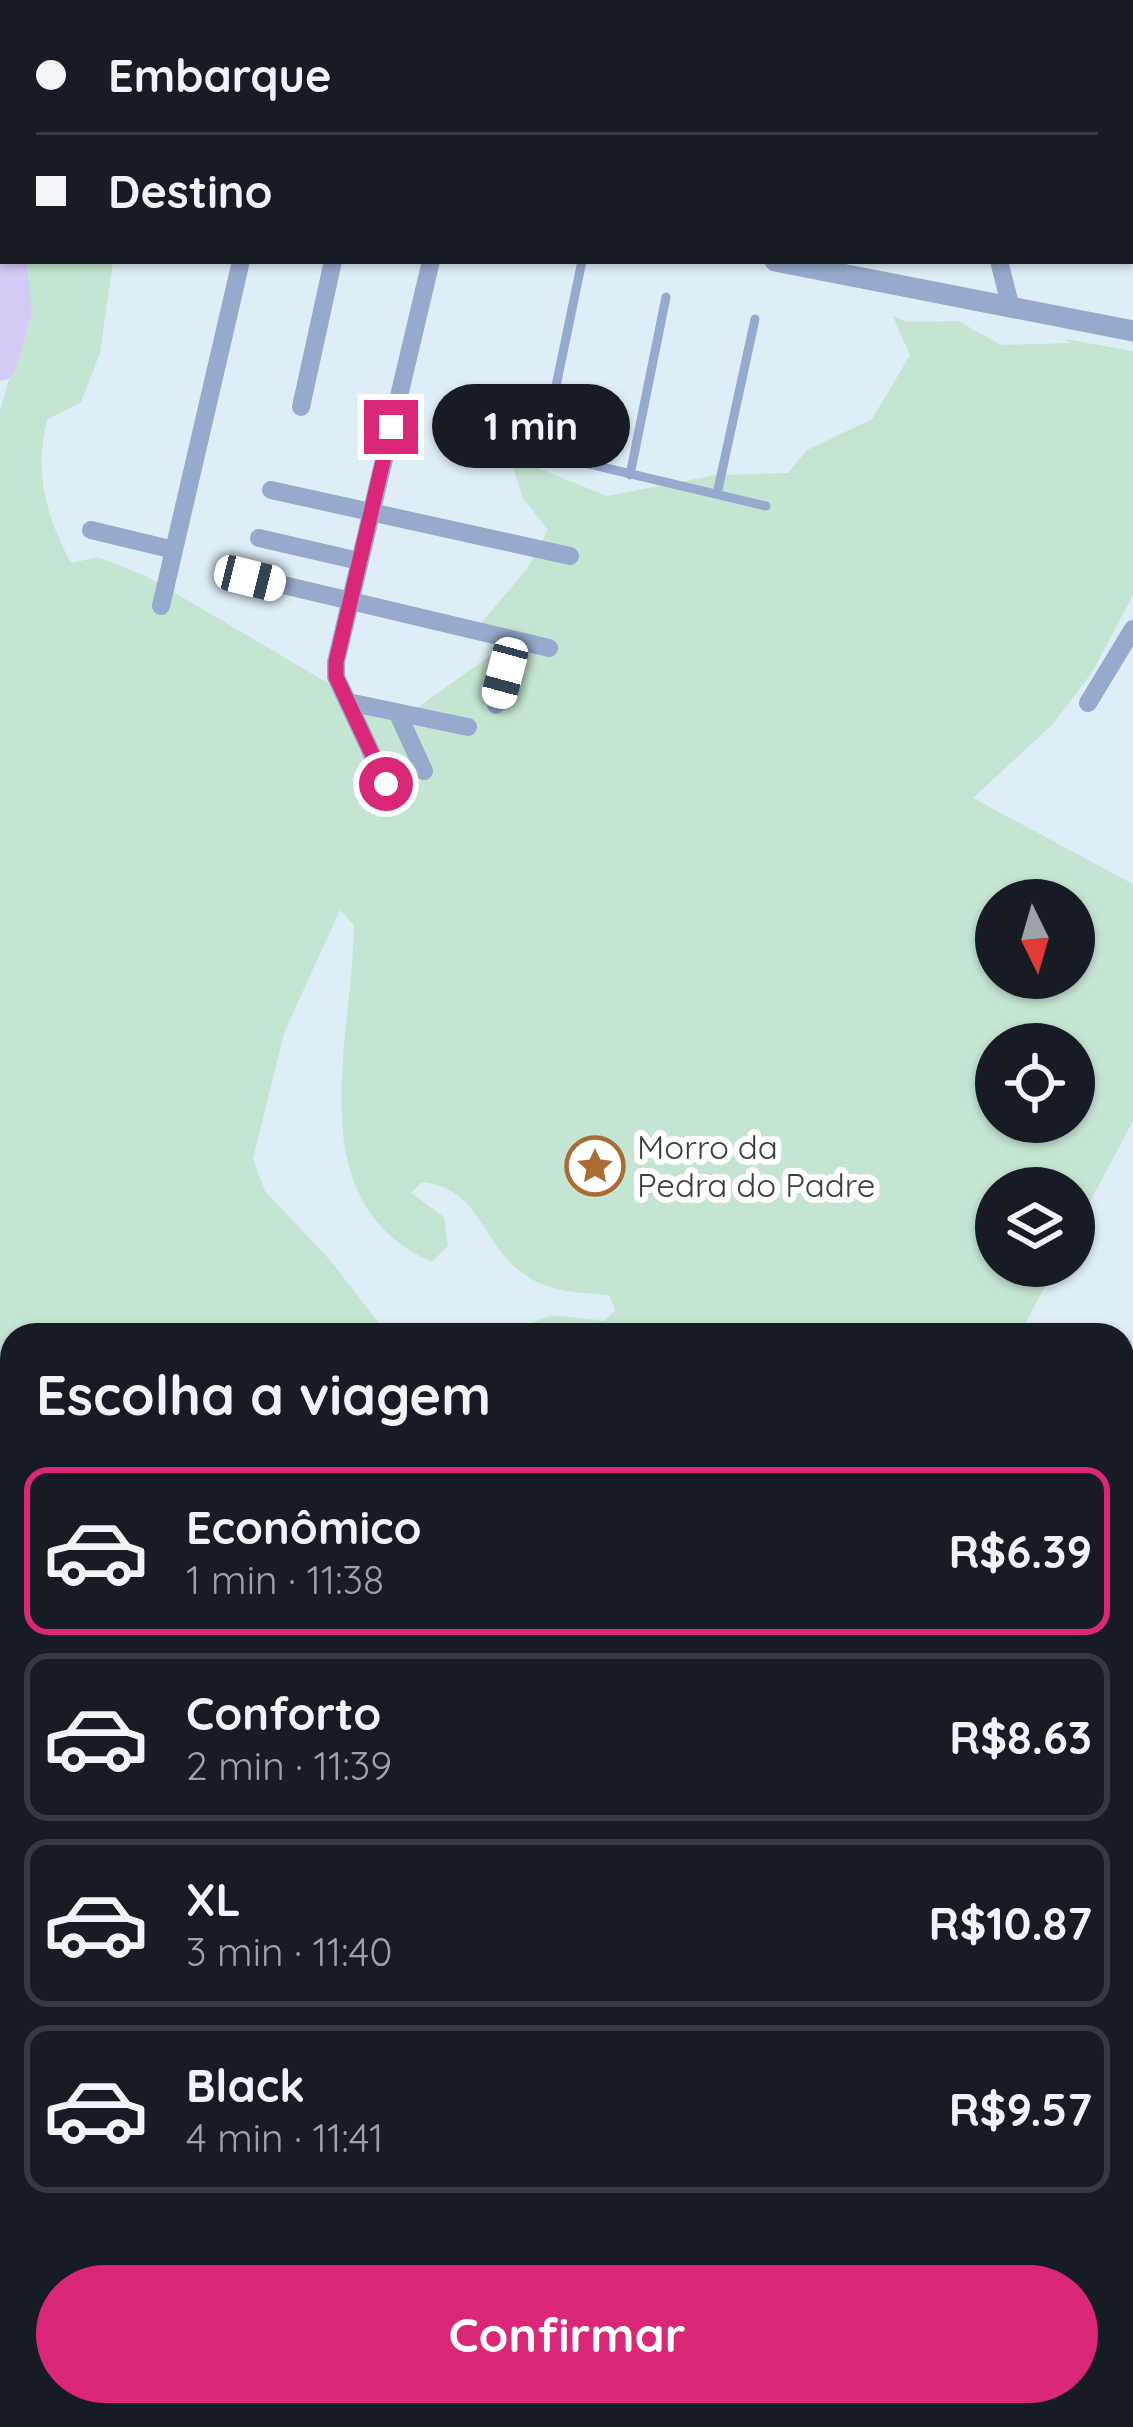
<!DOCTYPE html>
<html lang="pt">
<head>
<meta charset="utf-8">
<style>
  body { margin:0; font-family:Quicksand,sans-serif; background:#20242c; color:#f1f3f6; height:100vh; display:flex; flex-direction:column; font-size:45px; white-space:nowrap }
  * { box-sizing:border-box; margin:0 }
  p { font-size:39px; color:#9ea1a6 }
  .icon { flex:none; width:66px; height:66px; fill:none; stroke:currentColor; stroke-width:2; stroke-linecap:round; stroke-linejoin:round }
  .map { position:relative; flex:1; overflow:hidden }
  .panel { position:absolute; left:0px; top:1323px; width:1134px; height:1104px; display:flex; flex-direction:column; background:#171b24; border-radius:36px 36px 0 0; box-shadow:0 3px 9px #0004 }
  .panel>* { flex:none }
  .banner { position:absolute; left:0px; top:0px; width:1134px; height:264px; box-shadow:0 3px 9px #0004; display:grid; align-content:center; height:264px; padding:0 36px; background:#171b24 }
  .needle { width:78px; rotate:175deg }
  .buttons { position:absolute; left:975px; top:879px; display:grid; gap:24px }
  .buttons a { display:grid; place-items:center; width:120px; height:120px; border-radius:50%; background:#171b24; box-shadow:0 3px 9px #0004; font-size:60px }
  .end { position:absolute; width:54px; height:54px; margin:-27px; border:15px solid #db2777; background:#fff; box-shadow:0 0 0 6px #fff }
  .from { border-radius:50% }
  .bubble { position:absolute; height:84px; border-radius:42px; background:#171b24; box-shadow:0 3px 9px #0004; font-size:39px; font-weight:700; line-height:84px; text-align:center }
  .car { position:absolute; width:36px; height:72px; margin:-36px -18px; border-radius:15px; box-shadow:0 0 9px 3px #0007; background:linear-gradient(#fff 24%,#345 0 40%,#fff 0 76%,#345 0 86%,#fff 0) }
  .banner b { display:flex; align-items:center; gap:42px; height:114px; font-size:45px }
  .banner b+b { border-top:3px solid #363941 }
  .banner i { width:30px; height:30px; background:#f1f3f6 }
  ul { padding:0; list-style:none }
  li { display:flex; align-items:center; gap:36px; height:168px; margin:0 24px 18px; padding:0 12px; border:6px solid #363941; border-radius:24px }
  li div { flex:1 }
  li b { display:block; font-size:45px }
  li em { font-style:normal; font-weight:700 }
  li.on { border-color:#db2777 }
  li>.icon { width:108px; height:108px; stroke-width:1.5 }
  h2 { padding:0 36px; font-size:54px; line-height:144px }
  .action { display:flex; gap:24px; margin-top:auto; padding:24px 36px }
  .action a { flex:1; height:138px; border-radius:72px; background:#db2777; color:#fff; font-size:48px; font-weight:700; line-height:138px; text-align:center }
  .map>svg:first-child { display:block }
</style>
</head>
<body>
<div class="map">
<svg width="1133" height="2427" viewBox="0 0 1133 2427">
  <rect width="100%" height="100%" fill="#dfeef6"/>
  <path fill="#c5e5d3" fill-rule="evenodd" d="M 21,261 L 113,261 L 100,353 L 81,402 L 47,420 C 34,473 46,516 71,563 L 98,557 L 148,577 L 396,723 L 501,648 L 482,622 L 527,569 L 548,530 L 523,498 L 512,465 L 523,462 L 607,496 L 716,475 L 788,473 L 807,450 L 872,419 L 910,355 L 892,315 L 907,322 L 958,321 L 1001,345 L 1070,343 L 1065,339 L 1133,351 L 1133,595 L 1091,674 L 1053,724 L 973,798 L 1133,884 L 1133,1121 L 1074,1232 L 1074,1188 L 996,1188 L 996,1266 L 1056,1266 L 1019,1335 L 504,1335 L 551,1315 L 604,1321 L 615,1310 L 609,1295 C 582,1293 548,1292 525,1275 C 482,1246 481,1188 422,1182 L 411,1193 L 444,1217 L 448,1246 L 432,1262 C 296,1201 353,1042 354,925 L 340,910 L 284,1033 L 253,1159 L 265,1191 L 330,1260 L 388,1335 L 12,1335 L 12,1591 L 0,1597 L 0,411 C 15,360 26,315 21,261 ZM 996,900 L 1074,900 L 1074,978 L 996,978 ZM 996,1044 L 1074,1044 L 1074,1122 L 996,1122 Z"/>
  <g fill="none" stroke-linecap="round" stroke-linejoin="round">
    <path stroke="#d4caf5" stroke-width="33" d="M 0,146 L 3,179
      M 0,364 L 15,311 L 10,261
      M 0,2340 L 12,2352
      M 79,2415 L 89,2427"/>
    <path stroke="#97a9cc" stroke-width="9" d="M 582,261 L 546,434 L 547,454 L 766,506
      M 630,475 L 666,297
      M 717,494 L 755,319"/>
    <path stroke="#97a9cc" stroke-width="18" d="M 148,0 L 206,0
      M 239,0 L 254,3
      M 704,0 L 706,3
      M 746,0 L 746,3
      M 945,0 L 945,3
      M 293,3 L 294,0
      M 999,261 L 1010,304
      M 301,407 L 333,261
      M 271,490 L 570,556
      M 91,530 L 174,550
      M 259,538 L 359,561
      M 250,577 L 549,648
      M 161,606 L 241,261
      M 348,702 L 468,727
      M 1088,703 L 1133,629
      M 496,705 L 513,640
      M 398,714 L 424,771
      M 386,784 L 336,677 L 336,662 L 431,261
      M 1122,1408 L 1133,1385
      M 1122,1691 L 1133,1678
      M 0,1768 L 12,1751
      M 1122,1973 L 1133,1956
      M 1122,2113 L 1133,2121
      M 0,2143 L 12,2124
      M 0,2218 L 12,2230
      M 1122,2313 L 1133,2294
      M 1122,2322 L 1133,2329
      M 173,2415 L 180,2427
      M 221,2427 L 228,2415
      M 425,2427 L 433,2415
      M 629,2427 L 637,2415
      M 832,2427 L 840,2415
      M 1045,2427 L 1053,2415"/>
    <path stroke="#97a9cc" stroke-width="21" d="M 377,0 L 383,3
      M 775,261 L 1133,331"/>
  </g>
  <g fill="none" stroke-linecap="round" stroke-linejoin="round">
    <path stroke="#db2777" stroke-width="15" d="M 386,784 L 336,677 L 336,662 L 391,427"/>
  </g>
  <defs>
    <symbol id="sight-ring" viewBox="-11 -11 22 22"><circle r="9.5" fill="#fff" stroke="#ab6c33" stroke-width="1.5"/><path d="M0-6L1.8-2.2L6-1.7L2.9 1.2L3.7 5.4L0 3.3L-3.7 5.4L-2.9 1.2L-6-1.7L-1.8-2.2Z" fill="#ab6c33"/></symbol>
  </defs>
  <g fill-rule="evenodd">
    <use href="#sight-ring" x="562" y="1133" width="66" height="66"/>
  </g>
  <g text-anchor="middle" stroke-width="12" stroke-linejoin="round" paint-order="stroke">
    <g font-size="33" fill="#383e41" stroke="#fff" text-anchor="start">
      <text x="637" y="1159">Morro da<tspan x="637" dy="38">Pedra do Padre</tspan></text>
    </g>
  </g>
</svg>
<div class="buttons">
<a><svg class="needle" viewBox="-14 -14 28 28"><path d="M0-13l5 13h-10z" fill="#e53935"/><path d="M0 13l5-13h-10z" fill="#9ea1a6"/></svg></a>
<a><svg class="icon" aria-label="locate" viewBox="0 0 24 24"><circle cx="12" cy="12" r="6"/><path d="M12 2v4M12 18v4M2 12h4M18 12h4"/></svg></a>
<a><svg class="icon" aria-label="layers" viewBox="0 0 24 24"><path d="M12 4l9 5-9 5-9-5zM3 14l9 5 9-5"/></svg></a>
</div>
<i class="end from" style="left:386px;top:784px"></i>
<i class="end" style="left:391px;top:427px"></i>
<div class="bubble" style="left:432px;top:384px;width:198px">1 min</div>
<i class="car" style="left:250px;top:578px;rotate:104deg"></i>
<i class="car" style="left:505px;top:673px;rotate:195deg"></i>
<div class="banner">
<b><i class="from"></i>Embarque</b>
<b><i></i>Destino</b>
</div>
<section class="panel">
<h2>Escolha a viagem</h2>
<ul>
<li class="on"><svg class="icon" aria-label="car" viewBox="0 0 24 24"><path d="M5 17H2v-5l4-1 3-4h7l3 4 3 1v5h-3M9 17h6M6 11h13"/><circle cx="7" cy="17" r="2"/><circle cx="17" cy="17" r="2"/></svg><div><b>Econômico</b><p>1 min · 11:38</p></div><em>R$6.39</em></li>
<li><svg class="icon" aria-label="car" viewBox="0 0 24 24"><path d="M5 17H2v-5l4-1 3-4h7l3 4 3 1v5h-3M9 17h6M6 11h13"/><circle cx="7" cy="17" r="2"/><circle cx="17" cy="17" r="2"/></svg><div><b>Conforto</b><p>2 min · 11:39</p></div><em>R$8.63</em></li>
<li><svg class="icon" aria-label="car" viewBox="0 0 24 24"><path d="M5 17H2v-5l4-1 3-4h7l3 4 3 1v5h-3M9 17h6M6 11h13"/><circle cx="7" cy="17" r="2"/><circle cx="17" cy="17" r="2"/></svg><div><b>XL</b><p>3 min · 11:40</p></div><em>R$10.87</em></li>
<li><svg class="icon" aria-label="car" viewBox="0 0 24 24"><path d="M5 17H2v-5l4-1 3-4h7l3 4 3 1v5h-3M9 17h6M6 11h13"/><circle cx="7" cy="17" r="2"/><circle cx="17" cy="17" r="2"/></svg><div><b>Black</b><p>4 min · 11:41</p></div><em>R$9.57</em></li>
</ul>
<div class="action"><a>Confirmar</a></div>
</section>
</div>
</body>
</html>
